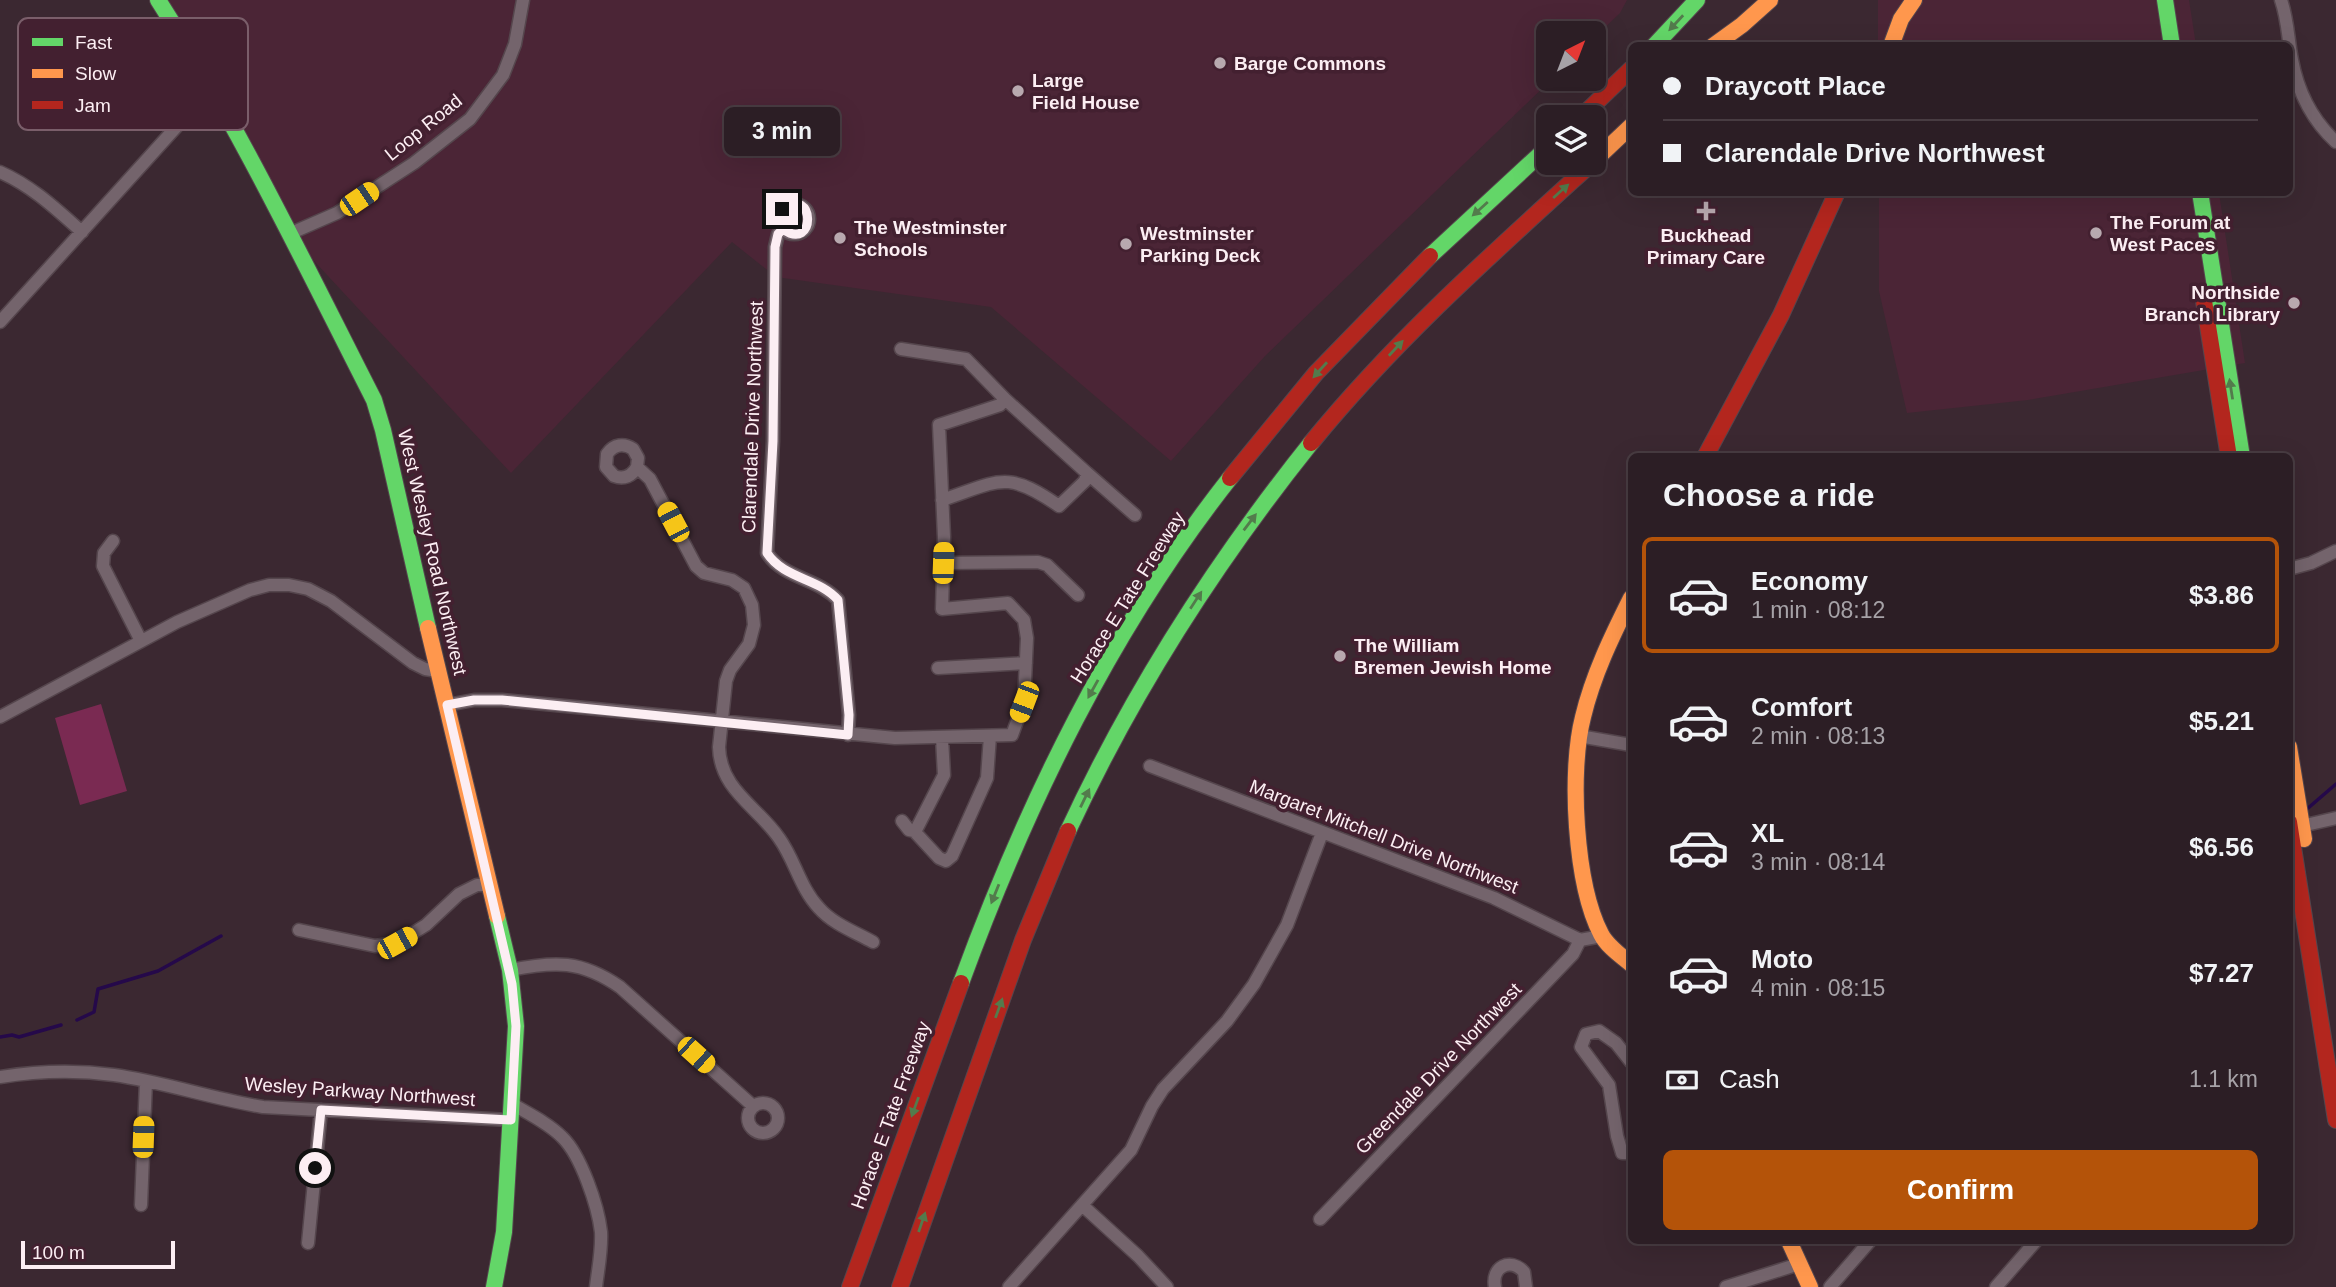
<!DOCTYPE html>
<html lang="en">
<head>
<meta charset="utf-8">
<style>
  body { margin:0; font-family:Helvetica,sans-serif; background:#382b32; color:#f1f3f6; height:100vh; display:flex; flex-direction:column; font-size:26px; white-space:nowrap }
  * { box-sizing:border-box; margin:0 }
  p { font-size:23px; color:#a6a2a7 }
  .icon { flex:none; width:38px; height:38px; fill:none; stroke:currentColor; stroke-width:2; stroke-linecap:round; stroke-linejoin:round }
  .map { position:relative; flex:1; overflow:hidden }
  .sheet { position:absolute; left:1628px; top:453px; width:665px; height:791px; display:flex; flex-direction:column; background:#2c1e25; border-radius:10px; box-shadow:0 7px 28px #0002,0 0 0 2px #483c42 }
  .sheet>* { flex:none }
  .banner { position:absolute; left:1628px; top:42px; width:665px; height:154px; border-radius:10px; box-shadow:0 7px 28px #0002,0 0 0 2px #483c42; display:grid; align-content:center; height:154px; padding:0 35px; background:#2c1e25 }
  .needle { width:46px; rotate:42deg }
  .buttons { position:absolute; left:1536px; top:21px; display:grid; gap:14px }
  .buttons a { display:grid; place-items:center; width:70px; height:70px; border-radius:10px; background:#2c1e25; box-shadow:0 7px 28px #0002,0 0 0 2px #483c42; font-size:35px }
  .scale { position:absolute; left:21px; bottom:18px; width:154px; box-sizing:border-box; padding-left:7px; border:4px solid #fceef3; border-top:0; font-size:19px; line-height:24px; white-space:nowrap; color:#fceef3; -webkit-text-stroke:5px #432030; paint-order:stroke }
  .end { position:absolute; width:32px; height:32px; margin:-16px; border:9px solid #fceef3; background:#111; box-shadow:0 0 0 4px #111 }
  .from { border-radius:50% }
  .bubble { position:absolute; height:49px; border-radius:10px; background:#2c1e25; box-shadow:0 7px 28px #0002,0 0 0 2px #483c42; font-size:23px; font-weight:700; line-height:49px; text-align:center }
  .car { position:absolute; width:21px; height:42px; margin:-21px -10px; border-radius:9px; box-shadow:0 0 5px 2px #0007; background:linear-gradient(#f5c518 24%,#345 0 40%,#f5c518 0 76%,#345 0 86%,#f5c518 0) }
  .banner b { display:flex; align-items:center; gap:24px; height:66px; font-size:26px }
  .banner b+b { border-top:2px solid #483c42 }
  .banner i { width:18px; height:18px; background:#f1f3f6 }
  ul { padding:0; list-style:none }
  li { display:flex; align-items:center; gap:21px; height:116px; margin:0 14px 10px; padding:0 21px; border:4px solid transparent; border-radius:10px }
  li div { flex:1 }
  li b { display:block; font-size:26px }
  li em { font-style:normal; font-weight:700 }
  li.selected { border-color:#b45309 }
  li>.icon { width:63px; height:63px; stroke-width:1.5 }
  h2 { padding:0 35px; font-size:32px; line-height:84px }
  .pay { display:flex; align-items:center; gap:18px; height:77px; padding:0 35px; font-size:26px }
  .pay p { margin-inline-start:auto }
  .button { display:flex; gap:14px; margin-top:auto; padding:14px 35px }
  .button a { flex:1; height:80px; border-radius:10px; background:#b45309; color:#fff; font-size:28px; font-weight:700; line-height:80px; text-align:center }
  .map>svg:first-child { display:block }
</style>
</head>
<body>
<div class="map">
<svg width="2336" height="1287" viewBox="0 0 2336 1287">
  <rect width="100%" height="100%" fill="#3b2831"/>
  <path fill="#4b2536" d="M 158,0 L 1627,0 L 1620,13 L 1594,38 L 1594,33 L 1549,33 L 1549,79 L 1552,79 L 1265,356 L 1171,461 L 991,307 L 776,277 L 732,242 L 511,473 L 289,234 Z
    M 1878,0 L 2189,0 L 2196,45 L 1878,45 Z
    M 1879,193 L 2219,193 L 2245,363 L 2028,400 L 1907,413 L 1879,291 Z"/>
  <path fill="#7a2a52" d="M 101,704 L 127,791 L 80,805 L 55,718 Z"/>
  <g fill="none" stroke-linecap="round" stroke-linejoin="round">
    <path stroke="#25094a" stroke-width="3.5" d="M 2307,809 L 2336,784
      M 77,1020 L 94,1012 L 98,989 L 158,971 L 221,936
      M 0,1037 L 12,1035 L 19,1037 L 61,1025"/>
    <defs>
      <path id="street" d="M 2281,0 C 2288,20 2288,40 2292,60 C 2298,92 2312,120 2336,142
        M 0,172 C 32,186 56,209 82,232
        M779 219a15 15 0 1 1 30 0a15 15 0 1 1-30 0Z
        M 783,229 L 778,234 L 775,247 L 773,441 L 767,553 C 784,579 818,578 838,600 L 849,715 L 848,735
        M 289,234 L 337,213 L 414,163 L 470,119 L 503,75 L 515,44 L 523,0
        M 0,322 L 197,104 L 213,93
        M 637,467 C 632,476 624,480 614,476 L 606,467 L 607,454 C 614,444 624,443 633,449 L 638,458 L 637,467 L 650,479 L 696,566 L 704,573 L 732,580 L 744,588 L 752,605 L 754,625 L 749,644 L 730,670 L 726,681 L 719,747 C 720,790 758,807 779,838 C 795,860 800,888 819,908 C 833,924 855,932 873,942
        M 1087,473 L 1135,515
        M 942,500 C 999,481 1006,469 1059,506 L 1085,481 L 1087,473 L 1005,399
        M 113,541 L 104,553 L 103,566 L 141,641
        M 943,563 L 1038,562 L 1047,565 L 1078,595
        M 2289,569 L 2311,563 L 2336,551
        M 938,668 L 1026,663
        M 447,705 L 474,700 L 502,700 L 895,738 L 1012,735 L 1024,702 L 1027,638 L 1024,620 L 1008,603 L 942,609 L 944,537 L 939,425 L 1000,405 L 1005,399 L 966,359 L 901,349
        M 0,717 L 177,622 L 250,590 L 269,585 L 289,585 L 308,589 L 331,601 L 413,663 L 425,669 L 438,671
        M 1579,736 L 1631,745
        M 1150,766 L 1494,898 L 1580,940 L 1602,936
        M 902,821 L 909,830 L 914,831 L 917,828 L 944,775 L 942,738
        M 2297,827 L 2336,818
        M 914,831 L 939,858 L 946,861 L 952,856 L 987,778 L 990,736
        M 299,930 L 375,946 L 397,943 L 426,925 L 459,894 L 477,885 L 490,885
        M 510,970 C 555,961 581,960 620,987 L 753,1106
        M 1631,1062 L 1616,1043 L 1599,1031 L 1586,1034 L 1581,1047 L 1609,1085 L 1617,1136 L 1622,1153 L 1631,1153
        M 0,1077 C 38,1071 76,1070 114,1075 C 164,1082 213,1099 263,1107 L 511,1120
        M748 1118a15 15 0 1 1 30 0a15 15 0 1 1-30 0Z
        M 512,1104 C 529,1114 548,1123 562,1137 C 581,1155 598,1206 601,1232 C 602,1251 598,1269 596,1287
        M 141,1205 L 146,1081
        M 1082,1205 L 1138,1256 L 1167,1287
        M 1320,1219 L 1573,954 L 1580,940
        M 308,1243 L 321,1110
        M 1009,1287 L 1131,1150 L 1152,1106 L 1163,1089 L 1227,1021 L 1254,984 L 1287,925 L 1322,833
        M 1495,1287 C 1491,1267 1510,1257 1524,1272 L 1526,1287
        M 1726,1287 L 1799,1264
        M 1830,1287 L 1870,1241
        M 1996,1287 L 2036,1241"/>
      <path id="fast" d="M 158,0 C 240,128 305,265 374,400 L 383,430 L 428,628
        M 2165,0 L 2172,46
        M 1654,46 L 1697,0
        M 2200,192 L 2242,457
        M 1430,256 L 1549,146
        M 1068,831 C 1133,691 1215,563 1311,443
        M 961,983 C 1027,803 1111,629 1230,478
        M 494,1287 L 504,1232 L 516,1026 L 510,970 L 497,916"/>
      <path id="slow" d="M 1713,46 L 1742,25 L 1770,0
        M 1891,46 L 1901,19 L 1914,0
        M 1594,161 L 1631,126
        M 1631,598 C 1612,636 1593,675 1583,717 C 1569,771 1575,884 1601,934 C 1607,946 1620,955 1631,964
        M 428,628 L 497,916
        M 2289,747 L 2304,839
        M 1789,1241 L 1810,1287"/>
      <path id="jam" d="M 1581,117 L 1631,69
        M 2204,301 L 2228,451
        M 1311,443 C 1395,340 1494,252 1592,163
        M 1705,457 L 1781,315 L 1837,192
        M 1230,478 L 1316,373 L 1430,256
        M 2289,822 L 2336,1120
        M 850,1287 L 961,983
        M 900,1287 L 1023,940 L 1068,831"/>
    </defs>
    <use href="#street" stroke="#55464d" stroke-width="15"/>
    <use href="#fast" stroke="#55464d" stroke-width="18"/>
    <use href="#slow" stroke="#55464d" stroke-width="18"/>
    <use href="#jam" stroke="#55464d" stroke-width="18"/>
    <use href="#street" stroke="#74646c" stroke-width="12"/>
    <use href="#fast" stroke="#63d668" stroke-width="16"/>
    <use href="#slow" stroke="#ff974d" stroke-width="16"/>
    <use href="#jam" stroke="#b3261e" stroke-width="16"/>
  </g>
  <defs><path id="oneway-solid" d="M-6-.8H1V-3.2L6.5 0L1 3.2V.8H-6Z" transform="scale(1.75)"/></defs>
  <g fill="#537b4c">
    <use href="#oneway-solid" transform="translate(1676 23) rotate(133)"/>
    <use href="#oneway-solid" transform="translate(1561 191) rotate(-42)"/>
    <use href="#oneway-solid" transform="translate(1480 209) rotate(138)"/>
    <use href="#oneway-solid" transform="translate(1396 348) rotate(-47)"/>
    <use href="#oneway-solid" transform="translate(1320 370) rotate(132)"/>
    <use href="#oneway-solid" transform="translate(2231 389) rotate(-99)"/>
    <use href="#oneway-solid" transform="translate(1250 522) rotate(-53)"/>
    <use href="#oneway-solid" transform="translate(1196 600) rotate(-57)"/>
    <use href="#oneway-solid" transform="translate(1093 689) rotate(119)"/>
    <use href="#oneway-solid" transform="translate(1085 798) rotate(-64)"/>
    <use href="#oneway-solid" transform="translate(995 894) rotate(112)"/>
    <use href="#oneway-solid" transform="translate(999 1008) rotate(-70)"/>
    <use href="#oneway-solid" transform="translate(915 1107) rotate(110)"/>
    <use href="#oneway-solid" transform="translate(922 1222) rotate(-71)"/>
  </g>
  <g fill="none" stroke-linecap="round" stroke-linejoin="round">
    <path stroke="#fceef3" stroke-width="9" d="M 315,1168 L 321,1110 L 511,1120 L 516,1026 L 512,984 L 447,705 L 474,700 L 502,700 L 848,735 L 849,715 L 838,600 C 819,578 784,579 767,553 L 773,441 L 775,247 L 778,234 L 783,229 C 816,253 816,185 782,209"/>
  </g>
  <g fill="#b8a9af" stroke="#432030" stroke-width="2.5">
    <circle cx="1220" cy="63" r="7"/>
    <circle cx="1018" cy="91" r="7"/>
    <path d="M1702.5 200.5h7v7h7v7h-7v7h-7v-7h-7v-7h7z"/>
    <circle cx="2096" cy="233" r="7"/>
    <circle cx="840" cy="238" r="7"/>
    <circle cx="1126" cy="244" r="7"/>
    <circle cx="2294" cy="303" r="7"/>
    <circle cx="1340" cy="656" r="7"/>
  </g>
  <g text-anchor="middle" stroke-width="7" stroke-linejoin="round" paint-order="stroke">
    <g font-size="19" font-weight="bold" fill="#fceef3" stroke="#432030" text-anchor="start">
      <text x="1234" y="70">Barge Commons</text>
      <text x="1032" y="87">Large<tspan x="1032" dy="22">Field House</tspan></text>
      <text x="2110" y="229">The Forum at<tspan x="2110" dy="22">West Paces</tspan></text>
      <text x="854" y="234">The Westminster<tspan x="854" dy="22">Schools</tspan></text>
      <text x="1140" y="240">Westminster<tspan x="1140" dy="22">Parking Deck</tspan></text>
      <text x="1706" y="242" text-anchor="middle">Buckhead<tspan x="1706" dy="22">Primary Care</tspan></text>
      <text x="2280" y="299" text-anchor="end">Northside<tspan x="2280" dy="22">Branch Library</tspan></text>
      <text x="1354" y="652">The William<tspan x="1354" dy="22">Bremen Jewish Home</tspan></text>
    </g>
    <g font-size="19" fill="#fceef3" stroke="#432030">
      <text transform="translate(423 127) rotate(-39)" y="7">Loop Road</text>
      <text transform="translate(752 417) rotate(-88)" y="7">Clarendale Drive Northwest</text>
      <text transform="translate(433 552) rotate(77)" y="7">West Wesley Road Northwest</text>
      <text transform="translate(1127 597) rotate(-58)" y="7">Horace E Tate Freeway</text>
      <text transform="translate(1384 836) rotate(21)" y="7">Margaret Mitchell Drive Northwest</text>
      <text transform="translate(1438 1068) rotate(-46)" y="7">Greendale Drive Northwest</text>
      <text transform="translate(360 1091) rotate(4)" y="7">Wesley Parkway Northwest</text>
      <text transform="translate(890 1115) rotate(-70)" y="7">Horace E Tate Freeway</text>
    </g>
  </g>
  <rect x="18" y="18" width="230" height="112" rx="10" fill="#432030" stroke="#7a5e6a" stroke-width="2"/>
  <rect x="32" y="38" width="31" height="8" fill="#63d668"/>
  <rect x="32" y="69" width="31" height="9" fill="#ff974d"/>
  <rect x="32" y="101" width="31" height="8" fill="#b3261e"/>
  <g font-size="19" fill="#fceef3">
    <text x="75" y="49">Fast</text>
    <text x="75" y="80">Slow</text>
    <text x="75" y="112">Jam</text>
  </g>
</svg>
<div class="buttons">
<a><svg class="needle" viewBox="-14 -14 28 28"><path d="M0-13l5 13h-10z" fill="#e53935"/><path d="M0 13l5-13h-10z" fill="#a6a2a7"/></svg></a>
<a><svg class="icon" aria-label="layers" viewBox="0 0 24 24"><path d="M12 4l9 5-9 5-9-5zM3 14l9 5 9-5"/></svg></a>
</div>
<div class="scale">100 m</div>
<i class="end from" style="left:315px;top:1168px"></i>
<i class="end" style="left:782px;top:209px"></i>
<div class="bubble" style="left:724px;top:107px;width:116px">3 min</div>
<i class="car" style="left:359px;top:199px;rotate:56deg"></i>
<i class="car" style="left:673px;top:522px;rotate:332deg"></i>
<i class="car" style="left:943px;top:563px;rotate:2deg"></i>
<i class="car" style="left:1024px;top:702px;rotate:201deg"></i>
<i class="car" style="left:397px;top:943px;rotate:61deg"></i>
<i class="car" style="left:696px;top:1055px;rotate:132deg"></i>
<i class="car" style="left:143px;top:1137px;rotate:2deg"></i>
<div class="banner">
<b><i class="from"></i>Draycott Place</b>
<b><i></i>Clarendale Drive Northwest</b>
</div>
<section class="sheet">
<h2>Choose a ride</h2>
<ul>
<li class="selected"><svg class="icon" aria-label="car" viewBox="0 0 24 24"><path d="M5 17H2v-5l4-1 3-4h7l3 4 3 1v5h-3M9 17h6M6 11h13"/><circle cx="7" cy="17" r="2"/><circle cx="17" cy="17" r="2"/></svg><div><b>Economy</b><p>1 min · 08:12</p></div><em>$3.86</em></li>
<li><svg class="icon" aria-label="car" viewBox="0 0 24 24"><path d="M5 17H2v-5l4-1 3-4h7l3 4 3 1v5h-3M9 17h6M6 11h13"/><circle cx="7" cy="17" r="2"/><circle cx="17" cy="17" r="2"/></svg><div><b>Comfort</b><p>2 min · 08:13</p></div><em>$5.21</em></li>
<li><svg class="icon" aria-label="car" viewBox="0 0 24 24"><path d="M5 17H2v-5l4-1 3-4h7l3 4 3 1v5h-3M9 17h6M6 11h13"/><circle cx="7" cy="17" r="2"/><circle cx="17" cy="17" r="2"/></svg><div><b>XL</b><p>3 min · 08:14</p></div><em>$6.56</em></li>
<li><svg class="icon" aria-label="car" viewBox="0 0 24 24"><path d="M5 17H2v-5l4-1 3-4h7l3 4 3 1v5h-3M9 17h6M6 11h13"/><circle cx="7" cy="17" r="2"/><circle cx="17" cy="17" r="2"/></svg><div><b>Moto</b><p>4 min · 08:15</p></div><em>$7.27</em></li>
</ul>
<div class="pay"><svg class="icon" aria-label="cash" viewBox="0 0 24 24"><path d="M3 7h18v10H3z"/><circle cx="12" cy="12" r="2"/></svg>Cash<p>1.1 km</p></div>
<div class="button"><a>Confirm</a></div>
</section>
</div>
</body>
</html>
